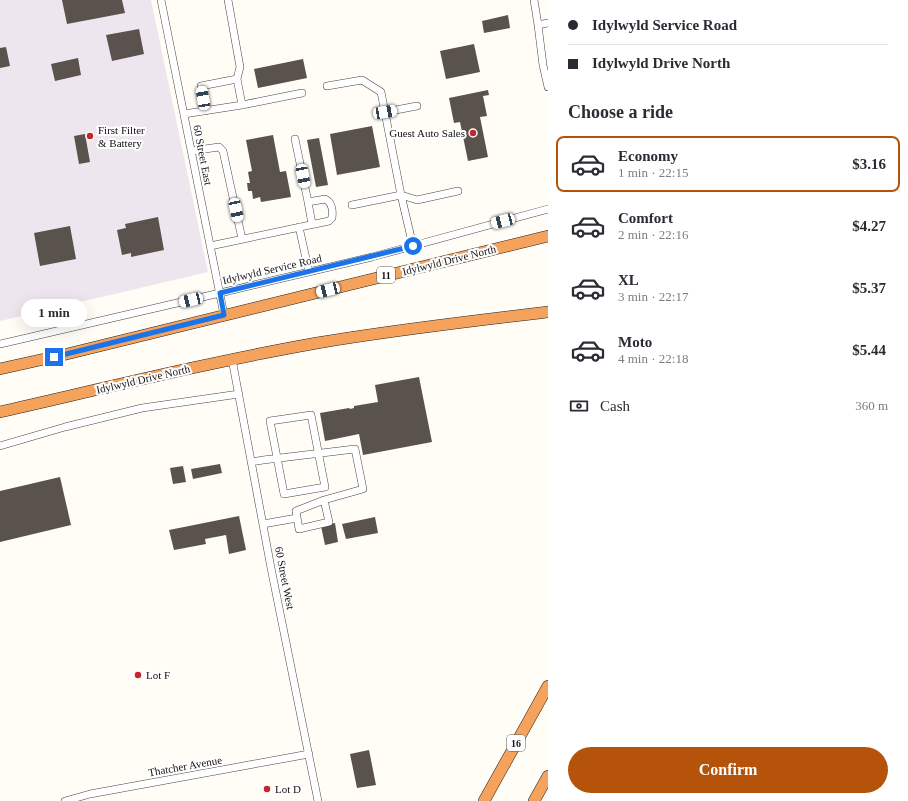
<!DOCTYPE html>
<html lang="en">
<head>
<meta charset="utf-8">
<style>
  body { margin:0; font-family:Georgia,serif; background:#f2f2f3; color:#2b2b33; height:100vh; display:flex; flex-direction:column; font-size:15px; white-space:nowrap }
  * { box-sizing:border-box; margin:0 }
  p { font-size:13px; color:#7c7c81 }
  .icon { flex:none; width:22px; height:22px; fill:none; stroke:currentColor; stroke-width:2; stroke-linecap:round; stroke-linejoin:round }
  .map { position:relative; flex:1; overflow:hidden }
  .details { display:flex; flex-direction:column; background:#fff; width:360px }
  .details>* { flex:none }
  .top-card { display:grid; align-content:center; height:88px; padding:0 20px; background:#fff }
  .end { position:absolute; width:18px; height:18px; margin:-9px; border:5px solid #1a73e8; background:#fff; box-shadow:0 0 0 2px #fff }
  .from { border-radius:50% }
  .bubble { position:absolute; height:28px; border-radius:14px; background:#fff; box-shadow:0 4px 16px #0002; font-size:13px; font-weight:800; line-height:28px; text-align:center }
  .car { position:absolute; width:12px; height:24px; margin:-12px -6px; border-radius:5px; box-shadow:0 0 3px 1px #0007; background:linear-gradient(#fff 24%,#345 0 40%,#fff 0 76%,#345 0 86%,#fff 0) }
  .top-card b { display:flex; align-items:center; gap:14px; height:38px; font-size:15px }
  .top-card b+b { border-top:1px solid #e1e1e2 }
  .top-card i { width:10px; height:10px; background:#2b2b33 }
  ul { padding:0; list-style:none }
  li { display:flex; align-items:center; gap:12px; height:56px; margin:0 8px 6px; padding:0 12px; border:2px solid transparent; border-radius:8px }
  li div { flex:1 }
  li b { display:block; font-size:15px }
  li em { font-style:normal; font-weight:800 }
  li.selected { border-color:#b45309 }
  li>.icon { width:36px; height:36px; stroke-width:1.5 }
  h2 { padding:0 20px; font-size:18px; line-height:48px }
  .pay { display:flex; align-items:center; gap:10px; height:44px; padding:0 20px; font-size:15px }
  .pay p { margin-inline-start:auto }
  .primary-button { display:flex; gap:8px; margin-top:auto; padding:8px 20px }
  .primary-button a { flex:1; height:46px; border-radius:24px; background:#b45309; color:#fff; font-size:16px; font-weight:800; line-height:46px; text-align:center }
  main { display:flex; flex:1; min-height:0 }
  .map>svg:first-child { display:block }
</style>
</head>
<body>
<main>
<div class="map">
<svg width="548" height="801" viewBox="0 0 548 801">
  <rect width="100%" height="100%" fill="#fffdf5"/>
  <path fill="#eee6ef" d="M 0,0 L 151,0 L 208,272 L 0,321 Z"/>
  <path fill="#5a524d" d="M 62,0 L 122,0 L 125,13 L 67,24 Z
    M 508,15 L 510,28 L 484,33 L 482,21 Z
    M 139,29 L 144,54 L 112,61 L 106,35 Z
    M 474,44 L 480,72 L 446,79 L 440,51 Z
    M 6,47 L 10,66 L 0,68 L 0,48 Z
    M 78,58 L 81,75 L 55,81 L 51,64 Z
    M 303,59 L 307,78 L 258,88 L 254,69 Z
    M 488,90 L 489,95 L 483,96 L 487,116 L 480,117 L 488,157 L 468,161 L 460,122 L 454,123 L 449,98 Z
    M 372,126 L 380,167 L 337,175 L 330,134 Z
    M 85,134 L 90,162 L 79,164 L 74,136 Z
    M 273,135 L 280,172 L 286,171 L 291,197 L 261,202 L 260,197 L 253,199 L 252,191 L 248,191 L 247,183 L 250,183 L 248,172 L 252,171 L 246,140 Z
    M 319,138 L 328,185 L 316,187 L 307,140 Z
    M 158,217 L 164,250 L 131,257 L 131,253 L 122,255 L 117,230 L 126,228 L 125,224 Z
    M 70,226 L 76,259 L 40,266 L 34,233 Z
    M 419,377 L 432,442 L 363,455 L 359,434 L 325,441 L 320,413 L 349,408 L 350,409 L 354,408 L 354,406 L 378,402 L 375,385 Z
    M 220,464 L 222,473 L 193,479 L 191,469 Z
    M 183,466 L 186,482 L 173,484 L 170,468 Z
    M 60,477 L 71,525 L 0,542 L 0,491 Z
    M 239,516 L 246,550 L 229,554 L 226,535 L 205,539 L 206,544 L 174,550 L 169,530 Z
    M 375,517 L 378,533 L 346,539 L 342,524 Z
    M 335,523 L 338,542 L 325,545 L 321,526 Z
    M 369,750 L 376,785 L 357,788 L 350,754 Z"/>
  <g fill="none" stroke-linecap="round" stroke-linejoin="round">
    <defs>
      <path id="minor" d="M 161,0 L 224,315
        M 228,0 L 240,67 L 237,79
        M 534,0 L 538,25
        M 548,23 L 538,25 L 543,65 L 548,87
        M 327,86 L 362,80 L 381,92 L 401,195 L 417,200 L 458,191
        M 205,111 L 201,86 L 237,79 L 242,105
        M 385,112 L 417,106
        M 184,114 L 242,105 L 302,93
        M 191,151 L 219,147 L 223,151 L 242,239
        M 308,202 L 312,224
        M 352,205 L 401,195 L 413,246
        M 299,227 L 309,272
        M 210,246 L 329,221 L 332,218 C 333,211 332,202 325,199 L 308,202 L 295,139
        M 0,344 L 220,293 L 372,257 L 548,209
        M 232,359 L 271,568 L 318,801
        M 311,415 L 325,487 L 284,494 L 270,421 Z
        M 0,446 L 65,427 L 142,408 L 239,394
        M 251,462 L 263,460 L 355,449 L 363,489 L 324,500 L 296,511 L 299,529 L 329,522 L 324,500
        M 263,524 L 297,518
        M 65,801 L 90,794 L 309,754"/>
      <path id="highway" d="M 0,369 L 67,354 L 548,236
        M 0,412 C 105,388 210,362 317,343 C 393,330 471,321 548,312
        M 484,801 L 548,686
        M 534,801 L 548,776"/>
    </defs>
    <use href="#minor" stroke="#444" stroke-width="8"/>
    <use href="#highway" stroke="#222" stroke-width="12"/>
    <use href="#minor" stroke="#fff" stroke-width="7"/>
    <use href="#highway" stroke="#f5a25d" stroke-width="11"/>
  </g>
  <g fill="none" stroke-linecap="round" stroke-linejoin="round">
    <path stroke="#1a73e8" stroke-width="5" d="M 54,357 L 224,315 L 220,293 L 372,256 L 413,246"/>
  </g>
  <g fill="#c4262e" stroke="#fff" stroke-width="1.5">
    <circle cx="473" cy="133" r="4"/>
    <circle cx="90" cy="136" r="4"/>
    <circle cx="138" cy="675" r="4"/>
    <circle cx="267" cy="789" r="4"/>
  </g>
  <g text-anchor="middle" stroke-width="4" stroke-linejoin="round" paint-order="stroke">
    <g fill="#fff" stroke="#585858" stroke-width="1">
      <rect x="377" y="267" width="18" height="16" rx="3"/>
      <rect x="507" y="735" width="18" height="16" rx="3"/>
    </g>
    <g font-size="10" font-weight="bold" fill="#111">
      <text x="386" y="279">11</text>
      <text x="516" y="747">16</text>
    </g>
    <g font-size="11" fill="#111" stroke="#fff" text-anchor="start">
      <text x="98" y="134">First Filter<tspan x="98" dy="13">&amp; Battery</tspan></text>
      <text x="465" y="137" text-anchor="end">Guest Auto Sales</text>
      <text x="146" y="679">Lot F</text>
      <text x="275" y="793">Lot D</text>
    </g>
    <g font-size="11" fill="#111" stroke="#fff">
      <text transform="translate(203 155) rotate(79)" y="4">60 Street East</text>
      <text transform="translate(449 260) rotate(-14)" y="4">Idylwyld Drive North</text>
      <text transform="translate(272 269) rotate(-13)" y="4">Idylwyld Service Road</text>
      <text transform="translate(143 379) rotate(-13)" y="4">Idylwyld Drive North</text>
      <text transform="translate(285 578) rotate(79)" y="4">60 Street West</text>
      <text transform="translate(185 766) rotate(-10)" y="4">Thatcher Avenue</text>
    </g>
  </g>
</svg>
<i class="end from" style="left:413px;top:246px"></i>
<i class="end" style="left:54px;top:357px"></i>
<div class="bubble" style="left:21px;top:299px;width:66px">1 min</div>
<i class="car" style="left:203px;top:98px;rotate:350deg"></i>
<i class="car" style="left:385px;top:112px;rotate:80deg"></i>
<i class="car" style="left:303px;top:176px;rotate:169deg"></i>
<i class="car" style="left:236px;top:210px;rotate:168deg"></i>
<i class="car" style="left:503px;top:221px;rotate:255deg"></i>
<i class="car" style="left:328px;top:290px;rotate:256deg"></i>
<i class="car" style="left:191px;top:300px;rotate:257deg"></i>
</div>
<section class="details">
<div class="top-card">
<b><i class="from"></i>Idylwyld Service Road</b>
<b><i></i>Idylwyld Drive North</b>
</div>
<h2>Choose a ride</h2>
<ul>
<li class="selected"><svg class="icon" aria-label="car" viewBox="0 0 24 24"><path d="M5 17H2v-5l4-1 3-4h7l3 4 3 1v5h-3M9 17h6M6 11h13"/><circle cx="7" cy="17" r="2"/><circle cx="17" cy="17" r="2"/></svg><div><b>Economy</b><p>1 min · 22:15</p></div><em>$3.16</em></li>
<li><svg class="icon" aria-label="car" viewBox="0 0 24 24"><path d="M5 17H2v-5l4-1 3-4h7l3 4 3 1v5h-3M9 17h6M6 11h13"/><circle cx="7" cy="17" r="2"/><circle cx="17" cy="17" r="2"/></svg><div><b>Comfort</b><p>2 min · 22:16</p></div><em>$4.27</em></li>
<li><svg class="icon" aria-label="car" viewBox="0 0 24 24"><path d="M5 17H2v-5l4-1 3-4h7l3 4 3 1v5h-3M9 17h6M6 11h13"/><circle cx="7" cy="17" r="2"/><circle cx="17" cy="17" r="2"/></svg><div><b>XL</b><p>3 min · 22:17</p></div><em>$5.37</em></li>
<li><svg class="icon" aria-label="car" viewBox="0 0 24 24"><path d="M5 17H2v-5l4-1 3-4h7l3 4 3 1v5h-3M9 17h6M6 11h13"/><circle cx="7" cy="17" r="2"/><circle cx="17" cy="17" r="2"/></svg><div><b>Moto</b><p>4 min · 22:18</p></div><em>$5.44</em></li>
</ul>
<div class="pay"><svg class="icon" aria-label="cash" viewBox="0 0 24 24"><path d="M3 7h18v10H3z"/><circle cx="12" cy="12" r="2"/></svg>Cash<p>360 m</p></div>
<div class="primary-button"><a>Confirm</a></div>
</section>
</main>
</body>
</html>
